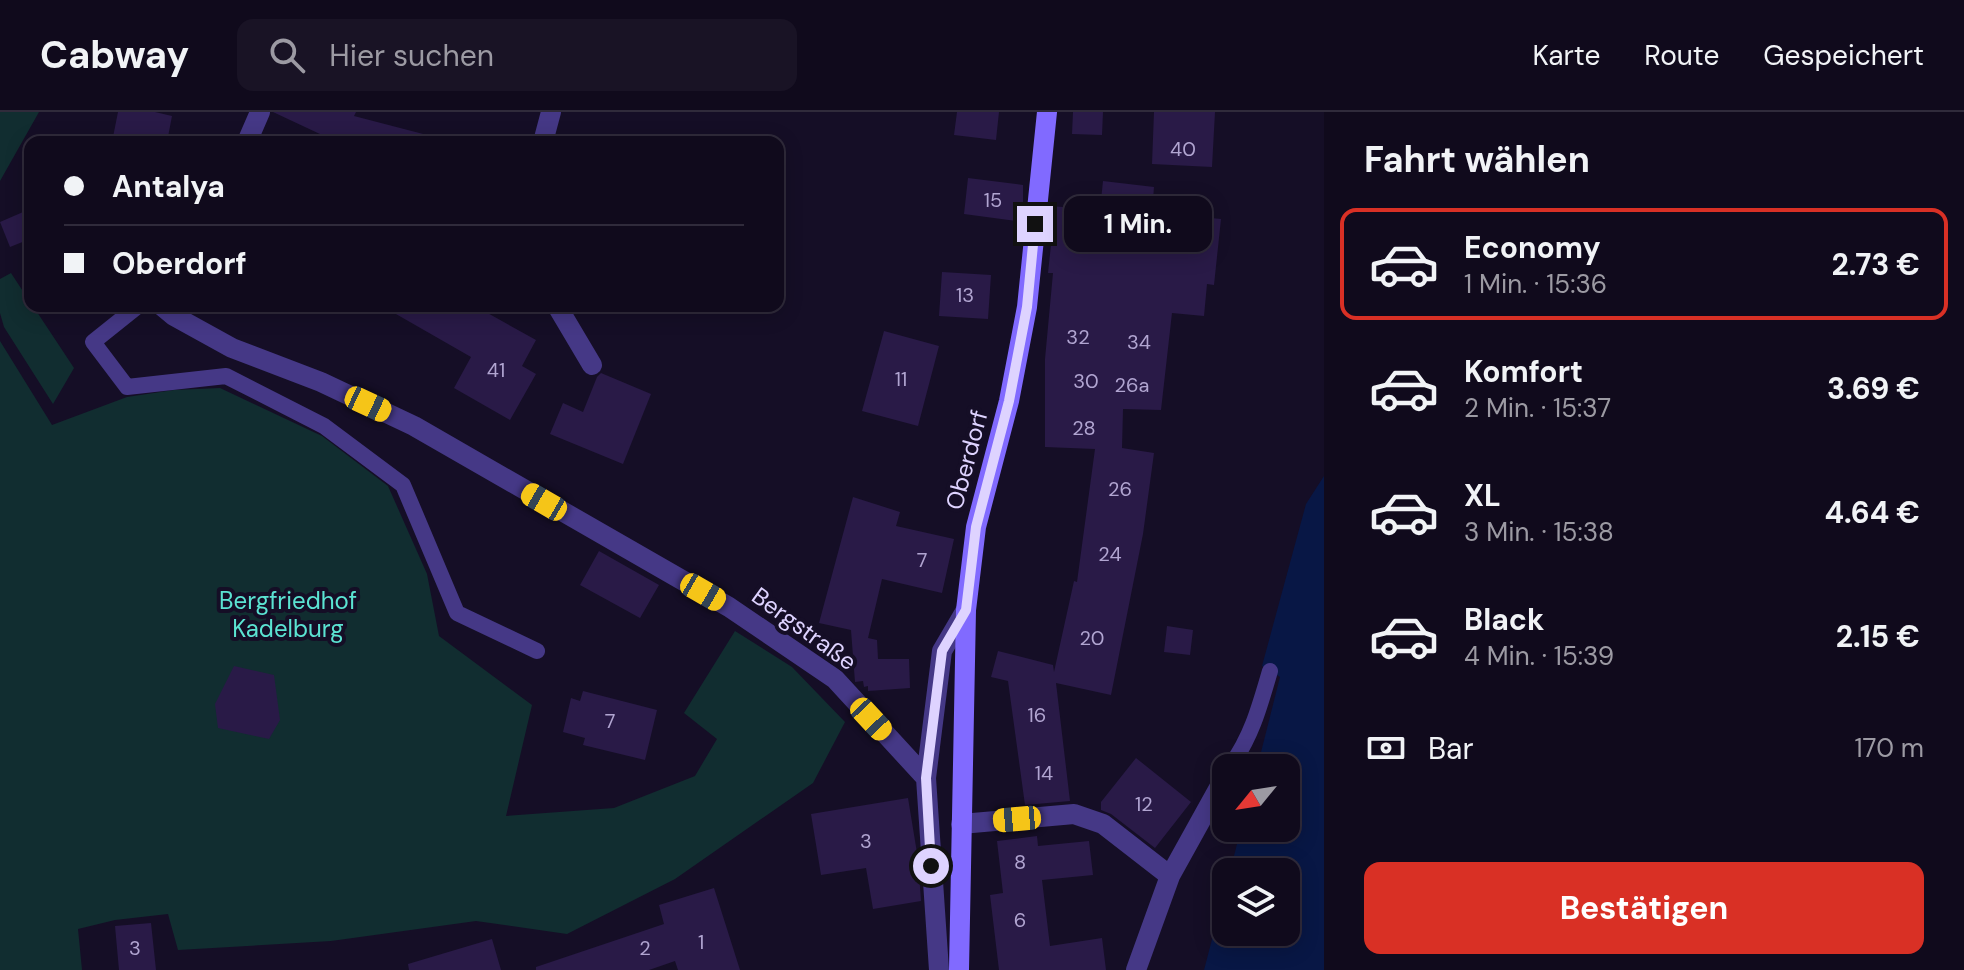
<!DOCTYPE html>
<html lang="de">
<head>
<meta charset="utf-8">
<style>
  body { margin:0; font-family:"DM Sans",sans-serif; background:#191325; color:#f1f3f6; height:100vh; display:flex; flex-direction:column; font-size:30px; white-space:nowrap }
  * { box-sizing:border-box; margin:0 }
  p { font-size:26px; color:#9c9aa3 }
  .icon { flex:none; width:44px; height:44px; fill:none; stroke:currentColor; stroke-width:2; stroke-linecap:round; stroke-linejoin:round }
  .map { position:relative; flex:1; overflow:hidden }
  .sheet { display:flex; flex-direction:column; background:#100a1c; width:640px }
  .sheet>* { flex:none }
  .guide { position:absolute; left:24px; top:24px; width:760px; height:176px; border-radius:16px; box-shadow:0 4px 20px #0003,0 0 0 2px #302b3b; display:grid; align-content:center; height:176px; padding:0 40px; background:#100a1c }
  .needle { width:52px; rotate:240deg }
  .tools { position:absolute; left:1212px; top:642px; display:grid; gap:16px }
  .tools a { display:grid; place-items:center; width:88px; height:88px; border-radius:16px; background:#100a1c; box-shadow:0 4px 20px #0003,0 0 0 2px #302b3b; font-size:40px }
  .end { position:absolute; width:36px; height:36px; margin:-18px; border:10px solid #ded3ff; background:#111; box-shadow:0 0 0 4px #111 }
  .from { border-radius:50% }
  .bubble { position:absolute; height:56px; border-radius:16px; background:#100a1c; box-shadow:0 4px 20px #0003,0 0 0 2px #302b3b; font-size:26px; font-weight:700; line-height:56px; text-align:center }
  .car { position:absolute; width:24px; height:48px; margin:-24px -12px; border-radius:10px; box-shadow:0 0 6px 2px #0007; background:linear-gradient(#f5c518 24%,#345 0 40%,#f5c518 0 76%,#345 0 86%,#f5c518 0) }
  .guide b { display:flex; align-items:center; gap:28px; height:76px; font-size:30px }
  .guide b+b { border-top:2px solid #302b3b }
  .guide i { width:20px; height:20px; background:#f1f3f6 }
  ul { padding:0; list-style:none }
  li { display:flex; align-items:center; gap:24px; height:112px; margin:0 16px 12px; padding:0 24px; border:4px solid transparent; border-radius:16px }
  li div { flex:1 }
  li b { display:block; font-size:30px }
  li em { font-style:normal; font-weight:700 }
  li.on { border-color:#d93025 }
  li>.icon { width:72px; height:72px; stroke-width:1.5 }
  h2 { padding:0 40px; font-size:36px; line-height:96px }
  .pay { display:flex; align-items:center; gap:20px; height:88px; padding:0 40px; font-size:30px }
  .pay p { margin-inline-start:auto }
  .primary-button { display:flex; gap:16px; margin-top:auto; padding:16px 40px }
  .primary-button a { flex:1; height:92px; border-radius:16px; background:#d93025; color:#fff; font-size:32px; font-weight:700; line-height:92px; text-align:center }
  header { display:flex; align-items:center; gap:48px; box-sizing:border-box; height:112px; padding:0 40px; background:#100a1c; border-bottom:2px solid #302b3b }
  header strong { font-size:38px }
  nav { display:flex; gap:44px; margin-inline-start:auto; font-size:28px }
  .search { width:560px; height:72px; background:#191325; display:flex; align-items:center; gap:20px; box-sizing:border-box; padding:0 28px; border-radius:16px; color:#9c9aa3; font-size:30px }
  main { display:flex; flex:1; min-height:0 }
  .map>svg:first-child { display:block }
</style>
</head>
<body>
<header>
<strong>Cabway</strong>
<div class="search"><svg class="icon" aria-label="search" viewBox="0 0 24 24"><circle cx="10" cy="10" r="6"/><path d="M15 15l6 6"/></svg>Hier suchen</div>
<nav><a>Karte</a><a>Route</a><a>Gespeichert</a></nav>
</header>
<main>
<div class="map">
<svg width="1324" height="858" viewBox="0 0 1324 858">
  <rect width="100%" height="100%" fill="#150e26"/>
  <path fill="#112d30" d="M 0,0 L 39,0 L 0,69 Z
    M 11,161 L 30,190 L 30,194 L 33,194 L 74,256 L 53,292 L 4,215 L 0,201 L 0,167 Z
    M 0,229 L 52,313 L 127,285 L 174,278 L 220,276 L 322,324 L 388,374 L 427,462 L 439,524 L 532,593 L 506,704 L 614,696 L 695,664 L 717,627 L 684,601 L 735,519 L 792,555 L 845,610 L 813,671 L 675,767 L 567,822 L 476,809 L 331,829 L 178,838 L 168,802 L 115,808 L 78,817 L 82,858 L 0,858 Z"/>
  <path fill="#081745" d="M 1324,364 L 1324,858 L 1204,858 L 1226,774 L 1226,820 L 1286,820 L 1286,760 L 1230,760 L 1241,716 L 1286,716 L 1286,656 L 1257,656 L 1280,565 L 1262,554 L 1306,392 Z"/>
  <path fill="#291a47" d="M 118,0 L 155,0 L 172,4 L 167,30 L 112,30 Z
    M 273,0 L 356,0 L 354,4 L 427,23 L 426,30 L 337,30 Z
    M 957,0 L 999,0 L 996,28 L 954,23 Z
    M 1073,0 L 1103,0 L 1102,23 L 1072,22 Z
    M 1154,0 L 1215,0 L 1212,55 L 1152,52 Z
    M 968,66 L 1023,73 L 1023,110 L 964,102 Z
    M 1103,69 L 1154,75 L 1152,100 L 1221,107 L 1214,173 L 1207,172 L 1204,204 L 1172,201 L 1161,298 L 1123,297 L 1122,336 L 1154,341 L 1143,422 L 1111,583 L 1056,571 L 1070,689 L 1025,693 L 1008,569 L 991,565 L 998,539 L 1053,553 L 1054,560 L 1074,469 L 1077,470 L 1095,337 L 1045,335 L 1045,247 L 1053,161 L 1048,161 L 1053,114 L 1048,114 L 1050,94 L 1100,98 Z
    M 30,97 L 30,127 L 10,135 L 0,110 Z
    M 942,160 L 991,163 L 988,207 L 939,204 Z
    M 382,194 L 475,194 L 536,228 L 522,254 L 536,262 L 510,308 L 454,276 L 471,245 Z
    M 884,219 L 939,234 L 918,314 L 862,299 Z
    M 601,261 L 651,282 L 623,352 L 550,322 L 563,291 L 583,300 L 597,265 Z
    M 853,385 L 900,400 L 896,414 L 954,427 L 942,481 L 882,467 L 868,526 L 877,528 L 878,547 L 909,547 L 910,576 L 868,579 L 868,574 L 864,575 L 863,569 L 855,570 L 851,518 L 819,511 Z
    M 599,439 L 659,473 L 640,506 L 580,473 Z
    M 1167,514 L 1193,518 L 1190,543 L 1164,540 Z
    M 234,554 L 274,563 L 280,608 L 269,627 L 218,616 L 215,592 Z
    M 583,579 L 657,598 L 645,648 L 583,633 L 585,626 L 563,620 L 571,586 L 580,589 Z
    M 1136,646 L 1191,690 L 1155,736 L 1111,702 L 1101,698 L 1101,690 Z
    M 908,686 L 918,747 L 921,789 L 873,797 L 866,756 L 821,763 L 811,702 Z
    M 1037,724 L 1038,734 L 1089,729 L 1093,763 L 1042,768 L 1050,834 L 1102,826 L 1106,858 L 999,858 L 990,783 L 1003,781 L 997,729 Z
    M 714,776 L 740,858 L 678,858 L 675,849 L 649,858 L 536,858 L 536,855 L 664,812 L 659,793 Z
    M 151,811 L 156,858 L 119,858 L 115,814 Z
    M 492,827 L 501,858 L 409,858 L 408,852 Z"/>
  <g fill="none" stroke-linecap="round" stroke-linejoin="round">
    <path stroke="#453886" stroke-width="16" d="M 138,194 L 93,230 L 127,275 L 226,264 L 324,314 L 403,373 L 457,501 L 537,539
      M 1231,653 C 1252,624 1260,593 1270,559"/>
    <path stroke="#453886" stroke-width="20" d="M 247,30 L 260,0
      M 543,30 L 551,0
      M 162,194 L 174,204 L 232,236 L 321,270 L 414,314 L 729,495 L 835,567 L 926,666
      M 557,194 L 592,253
      M 961,712 L 1074,702 L 1103,712 L 1170,764
      M 939,858 L 926,666 L 942,539 L 966,498
      M 1136,858 L 1170,764 L 1226,663"/>
    <path stroke="#816aff" stroke-width="20" d="M 959,858 L 966,498 L 976,415 L 1009,289 L 1027,195 L 1047,0"/>
  </g>
  <g fill="none" stroke-linecap="round" stroke-linejoin="round">
    <path stroke="#ded3ff" stroke-width="10" d="M 931,754 L 926,666 L 942,539 L 966,498 L 976,415 L 1009,289 L 1027,195 L 1035,112"/>
  </g>
  <g text-anchor="middle" stroke-width="8" stroke-linejoin="round" paint-order="stroke">
    <g font-size="20" fill="#b1a5d1">
      <text x="1183" y="44">40</text>
      <text x="993" y="95">15</text>
      <text x="965" y="190">13</text>
      <text x="1078" y="232">32</text>
      <text x="1139" y="237">34</text>
      <text x="496" y="265">41</text>
      <text x="901" y="274">11</text>
      <text x="1086" y="276">30</text>
      <text x="1132" y="280">26a</text>
      <text x="1084" y="323">28</text>
      <text x="1120" y="384">26</text>
      <text x="1110" y="449">24</text>
      <text x="922" y="455">7</text>
      <text x="1092" y="533">20</text>
      <text x="1037" y="610">16</text>
      <text x="610" y="616">7</text>
      <text x="1044" y="668">14</text>
      <text x="1144" y="699">12</text>
      <text x="866" y="736">3</text>
      <text x="1020" y="757">8</text>
      <text x="1020" y="815">6</text>
      <text x="701" y="837">1</text>
      <text x="135" y="843">3</text>
      <text x="645" y="843">2</text>
    </g>
    <g font-size="24" fill="#ded3ff" stroke="#150e26">
      <text transform="translate(967 348) rotate(-75)" y="8">Oberdorf</text>
      <text transform="translate(804 517) rotate(36)" y="8">Bergstraße</text>
    </g>
    <g font-size="24" fill="#5be3d2" stroke="#150e26">
      <text x="288" y="497">Bergfriedhof<tspan x="288" dy="28">Kadelburg</tspan></text>
    </g>
  </g>
</svg>
<div class="tools">
<a><svg class="needle" viewBox="-14 -14 28 28"><path d="M0-13l5 13h-10z" fill="#e53935"/><path d="M0 13l5-13h-10z" fill="#9c9aa3"/></svg></a>
<a><svg class="icon" aria-label="layers" viewBox="0 0 24 24"><path d="M12 4l9 5-9 5-9-5zM3 14l9 5 9-5"/></svg></a>
</div>
<i class="end from" style="left:931px;top:754px"></i>
<i class="end" style="left:1035px;top:112px"></i>
<div class="bubble" style="left:1064px;top:84px;width:148px">1 Min.</div>
<i class="car" style="left:368px;top:292px;rotate:115deg"></i>
<i class="car" style="left:544px;top:390px;rotate:300deg"></i>
<i class="car" style="left:703px;top:480px;rotate:120deg"></i>
<i class="car" style="left:871px;top:607px;rotate:137deg"></i>
<i class="car" style="left:1017px;top:707px;rotate:265deg"></i>
<div class="guide">
<b><i class="from"></i>Antalya</b>
<b><i></i>Oberdorf</b>
</div>
</div>
<section class="sheet">
<h2>Fahrt wählen</h2>
<ul>
<li class="on"><svg class="icon" aria-label="car" viewBox="0 0 24 24"><path d="M5 17H2v-5l4-1 3-4h7l3 4 3 1v5h-3M9 17h6M6 11h13"/><circle cx="7" cy="17" r="2"/><circle cx="17" cy="17" r="2"/></svg><div><b>Economy</b><p>1 Min. · 15:36</p></div><em>2.73 €</em></li>
<li><svg class="icon" aria-label="car" viewBox="0 0 24 24"><path d="M5 17H2v-5l4-1 3-4h7l3 4 3 1v5h-3M9 17h6M6 11h13"/><circle cx="7" cy="17" r="2"/><circle cx="17" cy="17" r="2"/></svg><div><b>Komfort</b><p>2 Min. · 15:37</p></div><em>3.69 €</em></li>
<li><svg class="icon" aria-label="car" viewBox="0 0 24 24"><path d="M5 17H2v-5l4-1 3-4h7l3 4 3 1v5h-3M9 17h6M6 11h13"/><circle cx="7" cy="17" r="2"/><circle cx="17" cy="17" r="2"/></svg><div><b>XL</b><p>3 Min. · 15:38</p></div><em>4.64 €</em></li>
<li><svg class="icon" aria-label="car" viewBox="0 0 24 24"><path d="M5 17H2v-5l4-1 3-4h7l3 4 3 1v5h-3M9 17h6M6 11h13"/><circle cx="7" cy="17" r="2"/><circle cx="17" cy="17" r="2"/></svg><div><b>Black</b><p>4 Min. · 15:39</p></div><em>2.15 €</em></li>
</ul>
<div class="pay"><svg class="icon" aria-label="cash" viewBox="0 0 24 24"><path d="M3 7h18v10H3z"/><circle cx="12" cy="12" r="2"/></svg>Bar<p>170 m</p></div>
<div class="primary-button"><a>Bestätigen</a></div>
</section>
</main>
</body>
</html>
